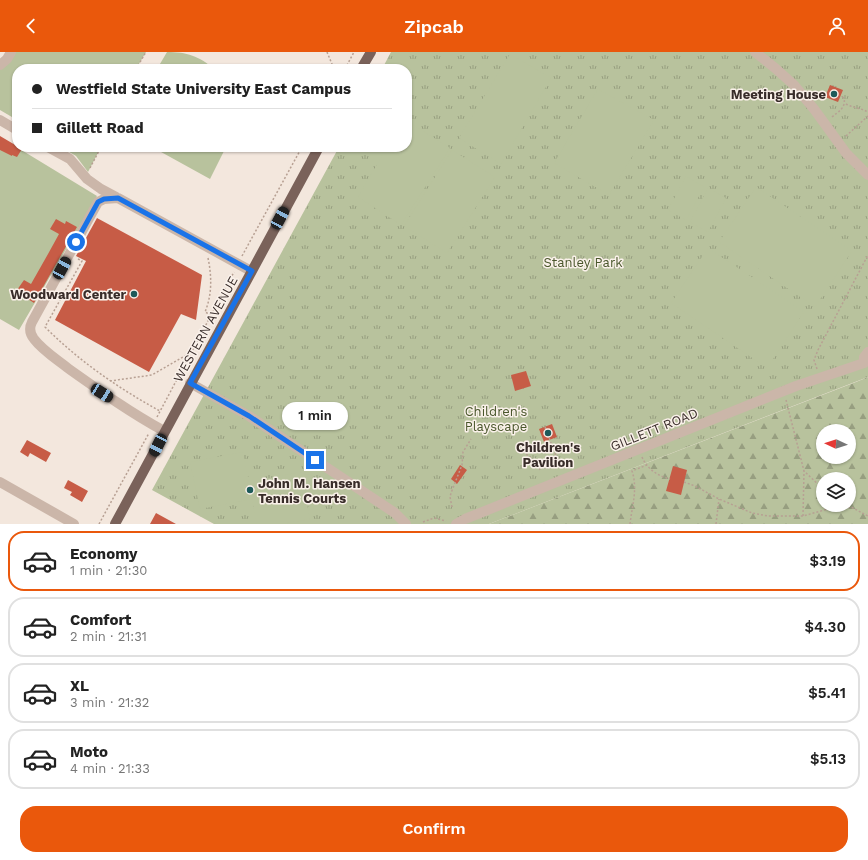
<!DOCTYPE html>
<html lang="en">
<head>
<meta charset="utf-8">
<style>
  body { margin:0; font-family:"Work Sans",sans-serif; background:#f2f2f2; color:#222; height:100vh; display:flex; flex-direction:column; font-size:15px; white-space:nowrap }
  * { box-sizing:border-box; margin:0 }
  p { font-size:13px; color:#767676 }
  .icon { flex:none; width:22px; height:22px; fill:none; stroke:currentColor; stroke-width:2; stroke-linecap:round; stroke-linejoin:round }
  .map { position:relative; height:472px; overflow:hidden }
  .drawer { display:flex; flex-direction:column; background:#fff; flex:1 }
  .drawer>* { flex:none }
  .guide { position:absolute; left:12px; top:12px; width:400px; height:88px; border-radius:16px; box-shadow:0 1px 3px #0004; display:grid; align-content:center; height:88px; padding:0 20px; background:#fff }
  .needle { width:26px; rotate:274deg }
  .controls { position:absolute; left:816px; top:372px; display:grid; gap:8px }
  .controls a { display:grid; place-items:center; width:40px; height:40px; border-radius:50%; background:#fff; box-shadow:0 1px 3px #0004; font-size:20px }
  .end { position:absolute; width:18px; height:18px; margin:-9px; border:5px solid #1a73e8; background:#fff; box-shadow:0 0 0 2px #fff }
  .from { border-radius:50% }
  .bubble { position:absolute; height:28px; border-radius:14px; background:#fff; box-shadow:0 1px 3px #0004; font-size:13px; font-weight:600; line-height:28px; text-align:center }
  .car { position:absolute; width:12px; height:24px; margin:-12px -6px; border-radius:5px; box-shadow:0 0 3px 1px #0007; background:linear-gradient(#222 24%,#8ab4d8 0 40%,#222 0 76%,#8ab4d8 0 86%,#222 0) }
  .guide b { display:flex; align-items:center; gap:14px; height:38px; font-size:15px }
  .guide b+b { border-top:1px solid #e0e0e0 }
  .guide i { width:10px; height:10px; background:#222 }
  ul { padding:7px 0 0; list-style:none }
  li { display:flex; align-items:center; gap:12px; height:60px; margin:0 8px 6px; padding:0 12px; border:2px solid #e0e0e0; border-radius:16px }
  li div { flex:1 }
  li b { display:block; font-size:15px }
  li em { font-style:normal; font-weight:600 }
  li.active { border-color:#ea580c }
  li>.icon { width:36px; height:36px; stroke-width:1.5 }
  .action { display:flex; gap:8px; margin-top:auto; padding:8px 20px }
  .action a { flex:1; height:46px; border-radius:16px; background:#ea580c; color:#fff; font-size:16px; font-weight:600; line-height:46px; text-align:center }
  header { display:flex; justify-content:space-between; align-items:center; height:52px; padding:0 20px; background:#ea580c; color:#fff; font-size:18px; font-weight:600 }
  .map>svg:first-child { display:block }
</style>
</head>
<body>
<header><svg class="icon" aria-label="back" viewBox="0 0 24 24"><path d="M15 5l-7 7 7 7"/></svg>Zipcab<svg class="icon" aria-label="person" viewBox="0 0 24 24"><circle cx="12" cy="8" r="4"/><path d="M4 21q1-7 8-7t8 7"/></svg></header>
<div class="map">
<svg width="868" height="472" viewBox="0 0 868 472">
  <defs>
    <pattern id="forest-firs" width="22" height="20" patternUnits="userSpaceOnUse"><rect width="22" height="20" fill="#b8c29d"/><path d="M5 1l3.5 6h-7zM16 11l3.5 6h-7z" fill="#979e80"/></pattern>
    <pattern id="park-tufts" width="24" height="20" patternUnits="userSpaceOnUse"><rect width="24" height="20" fill="#b8c29d"/><path d="M3 7l-1-3M5 7V3M7 7l1-3M15 17l-1-3M17 17v-4M19 17l1-3" fill="none" stroke="#979e80"/></pattern>
  </defs>
  <rect width="100%" height="100%" fill="#f3e7dd"/>
  <path fill="url(#forest-firs)" fill-rule="evenodd" d="M 868,325 L 868,472 L 489,472 L 856,330 ZM 823,379 L 849,379 L 849,405 L 823,405 ZM 823,427 L 849,427 L 849,453 L 823,453 Z"/>
  <path fill="url(#park-tufts)" d="M 391,0 L 868,0 L 868,325 L 489,472 L 214,472 L 152,438 L 339,95 L 407,95 L 407,17 L 382,17 Z"/>
  <path fill="#b8c29d" d="M 14,0 L 146,0 L 136,17 L 17,17 L 17,68 L 0,58 L 0,17 Z
    M 167,0 C 187,0 199,4 214,17 L 157,17 Z
    M 510,2 L 551,26 L 501,112 L 459,86 Z
    M 598,37 L 654,68 L 609,143 L 554,111 Z
    M 407,69 L 450,96 L 401,173 L 358,145 L 387,95 L 407,95 Z
    M 0,85 L 97,144 L 19,278 L 0,267 Z
    M 61,95 L 101,95 L 88,120 L 76,104 Z
    M 152,95 L 226,95 L 210,127 Z
    M 452,98 L 495,125 L 447,201 L 404,174 Z
    M 686,124 L 704,135 L 686,168 L 668,158 Z
    M 756,135 L 852,199 L 815,255 L 719,190 Z
    M 708,136 L 726,146 L 708,180 L 690,170 Z
    M 708,196 L 804,260 L 767,316 L 671,251 Z
    M 243,400 L 249,430 L 301,420 L 310,467 L 282,472 L 257,472 L 252,447 L 200,457 L 190,410 Z"/>
  <path fill="#c75c46" d="M 830,33 L 843,38 L 838,50 L 825,45 Z
    M 0,84 L 22,97 L 17,105 L 12,103 L 12,104 L 0,98 Z
    M 97,166 L 202,223 L 196,268 L 181,262 L 149,320 L 55,268 L 86,209 L 76,204 Z
    M 56,167 L 65,172 L 66,169 L 77,175 L 34,251 L 25,245 L 26,243 L 17,238 L 24,228 L 31,232 L 48,202 L 59,182 L 50,177 Z
    M 526,319 L 531,334 L 515,339 L 511,323 Z
    M 552,372 L 557,385 L 544,390 L 539,377 Z
    M 27,388 L 51,401 L 46,410 L 30,401 L 28,405 L 20,400 Z
    M 460,413 L 467,418 L 457,432 L 451,427 Z
    M 673,414 L 687,418 L 681,443 L 666,439 Z
    M 68,428 L 88,439 L 82,450 L 70,443 L 72,440 L 64,436 Z
    M 156,461 L 176,472 L 150,472 Z"/>
  <g fill="none" stroke-linecap="round" stroke-linejoin="round">
    <path stroke="#b7a093" stroke-width="1.5" stroke-dasharray="2 2" stroke-linecap="butt" d="M 327,0 L 334,17
      M 136,17 L 146,0
      M 345,17 L 354,0
      M 846,52 C 853,56 861,56 868,60
      M 832,65 C 839,59 846,56 844,46 L 841,44
      M 846,84 L 868,64
      M 90,116 L 101,95
      M 242,204 L 302,95
      M 208,206 C 212,225 212,243 205,260 L 211,263
      M 78,207 L 82,209 L 45,275 C 79,309 118,336 160,359
      M 817,317 L 814,308 L 818,298 L 868,203
      M 110,329 L 152,323 L 190,301
      M 786,348 L 804,419 L 823,437
      M 157,365 L 234,220
      M 545,375 L 559,412
      M 520,397 L 536,410 L 540,418
      M 642,405 C 647,417 658,424 670,427
      M 684,430 L 695,434 L 719,447 L 752,461 L 768,464 L 803,464 L 828,457 L 851,455 L 868,464
      M 452,455 L 450,445 L 451,441 L 462,413 L 463,400 L 471,387
      M 803,464 L 804,419
      M 423,470 L 434,466 L 446,469
      M 99,472 L 149,381
      M 630,472 C 632,454 638,437 632,419 L 647,413
      M 716,472 L 719,447"/>
    <path stroke="#cbb6a9" stroke-width="10" d="M 755,0 L 775,16 L 794,33 L 814,57 L 846,101 L 868,123
      M 0,13 L 7,7 L 11,0
      M 0,68 L 17,78
      M 48,95 L 70,107 L 87,127 L 101,137 L 116,145
      M 190,331 L 249,364 L 395,461 L 406,472
      M 164,379 C 131,361 100,339 69,317 C 58,308 43,299 34,287 C 30,282 29,276 32,270 L 98,150 L 104,147 L 118,146 L 251,219
      M 0,430 L 74,472
      M 456,472 L 465,467 L 796,334 L 864,311 L 864,305 L 868,300"/>
    <path stroke="#7a625a" stroke-width="10" d="M 361,17 L 371,0
      M 115,472 L 319,95"/>
  </g>
  <g fill="none" stroke-linecap="round" stroke-linejoin="round">
    <path stroke="#1a73e8" stroke-width="5" d="M 76,190 L 98,150 L 104,147 L 118,146 L 252,219 L 190,331 L 249,364 L 315,408"/>
  </g>
  <g fill="#1d5a5a" stroke="#faf1ea" stroke-width="1.5">
    <circle cx="834" cy="42" r="4"/>
    <circle cx="134" cy="242" r="4"/>
    <circle cx="548" cy="381" r="4"/>
    <circle cx="250" cy="438" r="4"/>
  </g>
  <g text-anchor="middle" stroke-width="3" stroke-linejoin="round" paint-order="stroke">
    <g font-size="13" font-weight="bold" fill="#382c29" stroke="#faf1ea" text-anchor="end">
      <text x="826" y="47">Meeting House</text>
      <text x="126" y="247">Woodward Center</text>
      <text x="548" y="400" text-anchor="middle">Children's<tspan x="548" dy="15">Pavilion</tspan></text>
      <text x="258" y="436" text-anchor="start">John M. Hansen<tspan x="258" dy="15">Tennis Courts</tspan></text>
    </g>
    <g font-size="13" fill="#4a572c" stroke="#faf1ea">
      <text x="583" y="215">Stanley Park</text>
      <text x="496" y="364">Children's<tspan x="496" dy="15">Playscape</tspan></text>
    </g>
    <g font-size="13" fill="#382c29" stroke="#faf1ea">
      <text transform="translate(205 277) rotate(-61)" y="5">WESTERN AVENUE</text>
      <text transform="translate(654 377) rotate(-22)" y="5">GILLETT ROAD</text>
    </g>
  </g>
</svg>
<div class="controls">
<a><svg class="needle" viewBox="-14 -14 28 28"><path d="M0-13l5 13h-10z" fill="#e53935"/><path d="M0 13l5-13h-10z" fill="#767676"/></svg></a>
<a><svg class="icon" aria-label="layers" viewBox="0 0 24 24"><path d="M12 4l9 5-9 5-9-5zM3 14l9 5 9-5"/></svg></a>
</div>
<i class="end from" style="left:76px;top:190px"></i>
<i class="end" style="left:315px;top:408px"></i>
<div class="bubble" style="left:282px;top:350px;width:66px">1 min</div>
<i class="car" style="left:280px;top:166px;rotate:28deg"></i>
<i class="car" style="left:62px;top:216px;rotate:29deg"></i>
<i class="car" style="left:102px;top:341px;rotate:122deg"></i>
<i class="car" style="left:158px;top:393px;rotate:207deg"></i>
<div class="guide">
<b><i class="from"></i>Westfield State University East Campus</b>
<b><i></i>Gillett Road</b>
</div>
</div>
<section class="drawer">
<ul>
<li class="active"><svg class="icon" aria-label="car" viewBox="0 0 24 24"><path d="M5 17H2v-5l4-1 3-4h7l3 4 3 1v5h-3M9 17h6M6 11h13"/><circle cx="7" cy="17" r="2"/><circle cx="17" cy="17" r="2"/></svg><div><b>Economy</b><p>1 min · 21:30</p></div><em>$3.19</em></li>
<li><svg class="icon" aria-label="car" viewBox="0 0 24 24"><path d="M5 17H2v-5l4-1 3-4h7l3 4 3 1v5h-3M9 17h6M6 11h13"/><circle cx="7" cy="17" r="2"/><circle cx="17" cy="17" r="2"/></svg><div><b>Comfort</b><p>2 min · 21:31</p></div><em>$4.30</em></li>
<li><svg class="icon" aria-label="car" viewBox="0 0 24 24"><path d="M5 17H2v-5l4-1 3-4h7l3 4 3 1v5h-3M9 17h6M6 11h13"/><circle cx="7" cy="17" r="2"/><circle cx="17" cy="17" r="2"/></svg><div><b>XL</b><p>3 min · 21:32</p></div><em>$5.41</em></li>
<li><svg class="icon" aria-label="car" viewBox="0 0 24 24"><path d="M5 17H2v-5l4-1 3-4h7l3 4 3 1v5h-3M9 17h6M6 11h13"/><circle cx="7" cy="17" r="2"/><circle cx="17" cy="17" r="2"/></svg><div><b>Moto</b><p>4 min · 21:33</p></div><em>$5.13</em></li>
</ul>
<div class="action"><a>Confirm</a></div>
</section>
</body>
</html>
